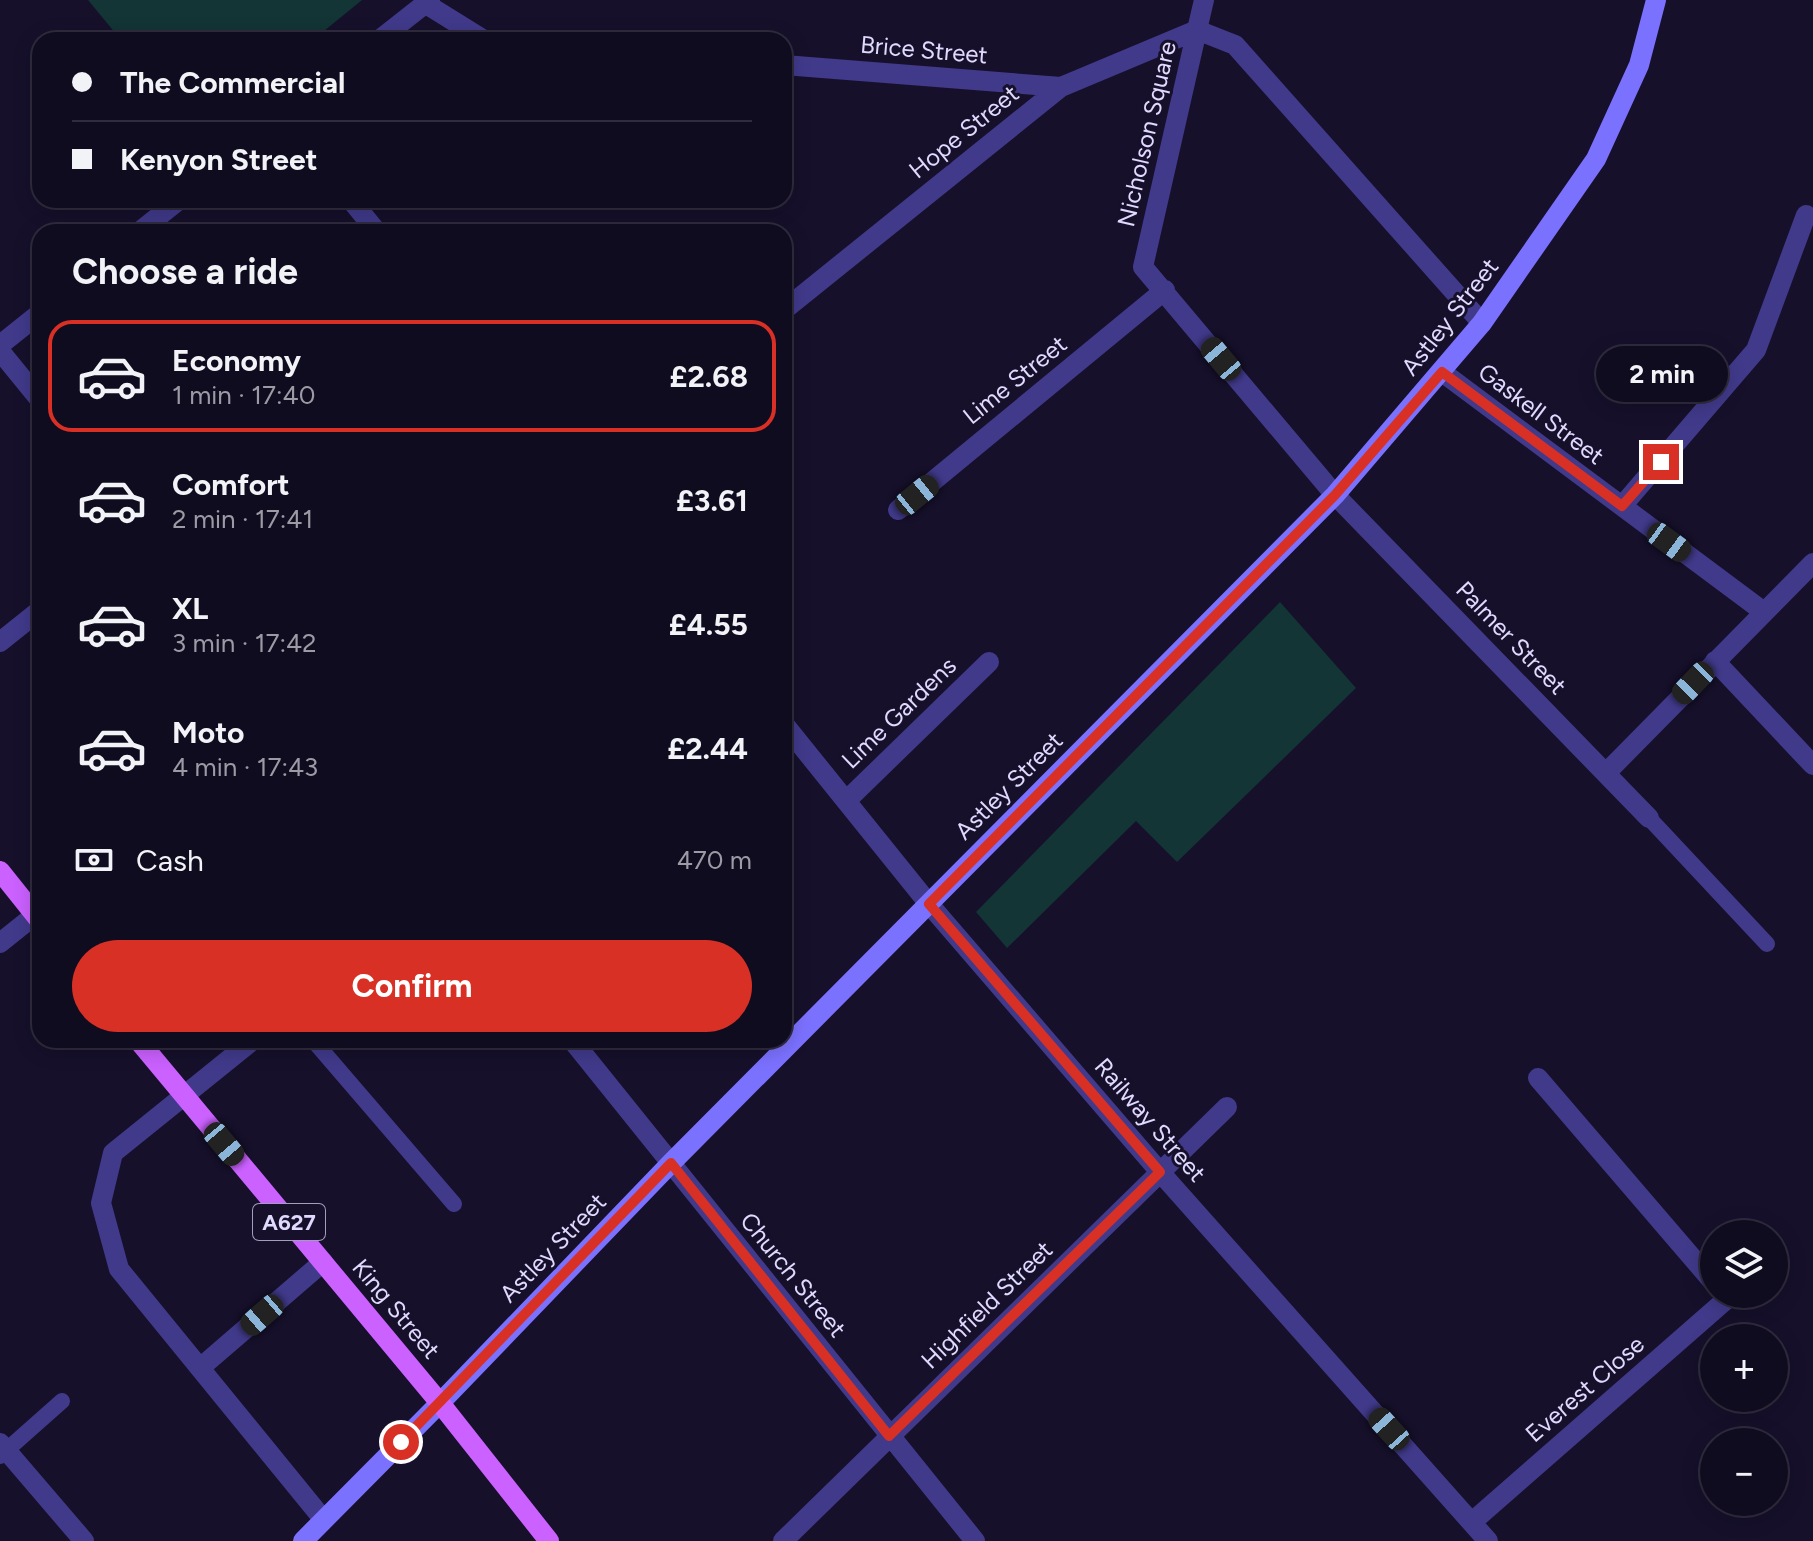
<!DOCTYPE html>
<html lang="en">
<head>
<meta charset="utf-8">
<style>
  body { margin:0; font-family:Figtree,sans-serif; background:#191529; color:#f1f3f6; height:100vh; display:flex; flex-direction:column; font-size:30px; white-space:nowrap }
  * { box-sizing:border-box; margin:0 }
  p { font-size:26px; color:#9c9ba5 }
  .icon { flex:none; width:44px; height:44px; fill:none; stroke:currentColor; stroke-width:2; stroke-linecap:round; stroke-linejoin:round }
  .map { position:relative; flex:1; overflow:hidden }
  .side { position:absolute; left:32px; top:224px; width:760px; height:824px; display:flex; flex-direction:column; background:#100c20; border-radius:24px; box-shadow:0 4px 20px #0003,0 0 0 2px #302c3e }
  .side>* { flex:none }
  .hud { position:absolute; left:32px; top:32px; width:760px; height:176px; border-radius:24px; box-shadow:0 4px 20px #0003,0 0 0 2px #302c3e; display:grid; align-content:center; height:176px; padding:0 40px; background:#100c20 }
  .fabs { position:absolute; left:1700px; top:1220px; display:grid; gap:16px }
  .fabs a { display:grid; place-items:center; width:88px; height:88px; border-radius:50%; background:#100c20; box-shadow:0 4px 20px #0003,0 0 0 2px #302c3e; font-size:40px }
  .end { position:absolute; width:36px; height:36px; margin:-18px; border:10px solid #d93025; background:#fff; box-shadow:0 0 0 4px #fff }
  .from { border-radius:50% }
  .bubble { position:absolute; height:56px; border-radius:28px; background:#100c20; box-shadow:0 4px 20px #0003,0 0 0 2px #302c3e; font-size:26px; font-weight:700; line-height:56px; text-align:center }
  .car { position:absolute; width:24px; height:48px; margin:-24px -12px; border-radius:10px; box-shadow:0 0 6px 2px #0007; background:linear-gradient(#222 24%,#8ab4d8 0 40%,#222 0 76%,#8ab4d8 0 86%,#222 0) }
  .hud b { display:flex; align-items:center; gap:28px; height:76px; font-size:30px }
  .hud b+b { border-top:2px solid #302c3e }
  .hud i { width:20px; height:20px; background:#f1f3f6 }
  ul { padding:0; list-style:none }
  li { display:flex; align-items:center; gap:24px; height:112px; margin:0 16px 12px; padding:0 24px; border:4px solid transparent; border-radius:24px }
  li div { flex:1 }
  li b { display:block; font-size:30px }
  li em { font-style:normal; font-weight:700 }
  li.active { border-color:#d93025 }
  li>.icon { width:72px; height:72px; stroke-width:1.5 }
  h2 { padding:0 40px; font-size:36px; line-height:96px }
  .pay { display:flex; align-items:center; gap:20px; height:88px; padding:0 40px; font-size:30px }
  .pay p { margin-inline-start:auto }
  .button { display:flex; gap:16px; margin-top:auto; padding:16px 40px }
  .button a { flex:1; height:92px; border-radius:48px; background:#d93025; color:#fff; font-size:32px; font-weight:700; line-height:92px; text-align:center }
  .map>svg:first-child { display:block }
</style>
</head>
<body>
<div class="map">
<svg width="1813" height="1541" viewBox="0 0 1813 1541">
  <rect width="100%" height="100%" fill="#16102b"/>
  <path fill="#133535" d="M 88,0 L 362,0 L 313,40 L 121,40 Z
    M 1280,602 L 1356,688 L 1177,862 L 1136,821 L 1007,948 L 976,912 Z"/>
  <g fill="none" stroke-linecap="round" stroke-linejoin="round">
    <path stroke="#413a8b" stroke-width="16" d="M 1649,818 L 1767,944
      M 313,1040 L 454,1204
      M 0,1456 L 62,1401"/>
    <path stroke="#413a8b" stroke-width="20" d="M 426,4 L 484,40
      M 379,40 L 430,0
      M 784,65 L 1061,87
      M 351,200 L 377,232
      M 139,232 L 179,200
      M 784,310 L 1061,87 L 1197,30 L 1204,0
      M 1482,323 L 1235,45 L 1197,30 L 1143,267 L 1335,495 L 1649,818
      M 0,345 L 40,313
      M 0,351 L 40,400
      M 1442,372 L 1764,612
      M 1622,506 L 1756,350 L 1806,215
      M 898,510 L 1165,290
      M 0,642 L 40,610
      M 1715,661 L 1813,765
      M 784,724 L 929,904 L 1160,1172 L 1488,1541
      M 1606,773 L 1813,563
      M 846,801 L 989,662
      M 0,943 L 40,911
      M 253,1040 L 113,1153 L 101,1203 L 119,1269 L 323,1519
      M 572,1040 L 975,1541
      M 1538,1078 L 1714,1283
      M 200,1368 L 323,1262
      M 0,1443 L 84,1541
      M 1472,1522 L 1728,1298 L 1724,1294
      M 783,1541 L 1227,1107"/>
    <path stroke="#7b71ff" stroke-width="20" d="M 303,1541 L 440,1403 L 671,1163 L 1335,495 L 1482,323 L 1596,159 L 1639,65 L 1656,0"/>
    <path stroke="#cb61ff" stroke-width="20" d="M 0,871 L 40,921
      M 138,1040 L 440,1403 L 549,1541"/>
  </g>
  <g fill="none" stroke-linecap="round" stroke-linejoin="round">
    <path stroke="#d93025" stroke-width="10" d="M 401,1442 L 671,1163 L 889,1436 L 1160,1172 L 929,904 L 1335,495 L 1442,372 L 1622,506 L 1661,462"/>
  </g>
  <g text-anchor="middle" stroke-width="6" stroke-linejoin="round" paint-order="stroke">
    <rect fill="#16102b" stroke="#a39dbf" stroke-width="2" x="253" y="1204" width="72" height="36" rx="6"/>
    <g font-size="22" font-weight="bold" fill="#e0daff">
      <text x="289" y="1230">A627</text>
    </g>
    <g font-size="24" fill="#e0daff" stroke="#16102b">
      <text transform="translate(924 50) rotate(5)" y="8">Brice Street</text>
      <text transform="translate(964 132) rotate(-39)" y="8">Hope Street</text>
      <text transform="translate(1147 134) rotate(-77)" y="8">Nicholson Square</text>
      <text transform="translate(1450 317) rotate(-52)" y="8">Astley Street</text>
      <text transform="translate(1015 380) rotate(-39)" y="8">Lime Street</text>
      <text transform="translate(1541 414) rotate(37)" y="8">Gaskell Street</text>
      <text transform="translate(1511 638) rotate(46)" y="8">Palmer Street</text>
      <text transform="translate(899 713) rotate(-44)" y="8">Lime Gardens</text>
      <text transform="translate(1009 786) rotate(-45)" y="8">Astley Street</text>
      <text transform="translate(1150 1120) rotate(49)" y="8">Railway Street</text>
      <text transform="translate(553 1248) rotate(-46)" y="8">Astley Street</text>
      <text transform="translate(793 1275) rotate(51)" y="8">Church Street</text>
      <text transform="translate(987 1305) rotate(-44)" y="8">Highfield Street</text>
      <text transform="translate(396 1309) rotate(50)" y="8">King Street</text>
      <text transform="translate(1585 1389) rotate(-41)" y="8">Everest Close</text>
    </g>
  </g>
</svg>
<div class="fabs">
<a><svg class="icon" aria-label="layers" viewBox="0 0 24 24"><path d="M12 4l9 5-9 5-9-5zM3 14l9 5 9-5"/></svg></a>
<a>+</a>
<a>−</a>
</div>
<i class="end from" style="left:401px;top:1442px"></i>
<i class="end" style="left:1661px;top:462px"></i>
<div class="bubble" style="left:1596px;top:346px;width:132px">2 min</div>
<i class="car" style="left:1221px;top:359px;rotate:320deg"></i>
<i class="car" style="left:917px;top:495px;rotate:51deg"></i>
<i class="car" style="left:1669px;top:542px;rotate:126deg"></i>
<i class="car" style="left:1693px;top:683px;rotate:224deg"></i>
<i class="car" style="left:224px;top:1144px;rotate:140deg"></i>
<i class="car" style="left:262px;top:1315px;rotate:229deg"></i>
<i class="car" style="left:1389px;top:1429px;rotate:318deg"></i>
<div class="hud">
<b><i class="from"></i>The Commercial</b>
<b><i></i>Kenyon Street</b>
</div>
<section class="side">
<h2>Choose a ride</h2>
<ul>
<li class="active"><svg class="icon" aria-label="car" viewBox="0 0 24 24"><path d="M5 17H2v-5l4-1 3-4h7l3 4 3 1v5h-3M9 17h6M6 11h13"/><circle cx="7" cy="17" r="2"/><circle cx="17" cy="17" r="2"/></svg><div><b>Economy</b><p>1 min · 17:40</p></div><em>£2.68</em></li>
<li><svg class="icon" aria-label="car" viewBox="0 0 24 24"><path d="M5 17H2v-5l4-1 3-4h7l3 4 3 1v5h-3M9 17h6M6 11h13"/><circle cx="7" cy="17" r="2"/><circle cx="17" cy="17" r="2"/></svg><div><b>Comfort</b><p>2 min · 17:41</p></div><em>£3.61</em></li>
<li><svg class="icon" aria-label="car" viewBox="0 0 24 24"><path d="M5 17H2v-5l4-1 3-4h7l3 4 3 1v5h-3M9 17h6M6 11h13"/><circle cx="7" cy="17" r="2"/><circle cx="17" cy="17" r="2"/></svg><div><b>XL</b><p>3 min · 17:42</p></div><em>£4.55</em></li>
<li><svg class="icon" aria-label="car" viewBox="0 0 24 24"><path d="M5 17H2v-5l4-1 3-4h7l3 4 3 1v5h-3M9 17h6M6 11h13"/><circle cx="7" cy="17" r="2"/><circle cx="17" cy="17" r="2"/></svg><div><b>Moto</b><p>4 min · 17:43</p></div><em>£2.44</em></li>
</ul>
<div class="pay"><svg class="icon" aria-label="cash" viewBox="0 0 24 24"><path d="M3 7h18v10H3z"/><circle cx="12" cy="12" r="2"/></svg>Cash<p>470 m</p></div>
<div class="button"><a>Confirm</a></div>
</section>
</div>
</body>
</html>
